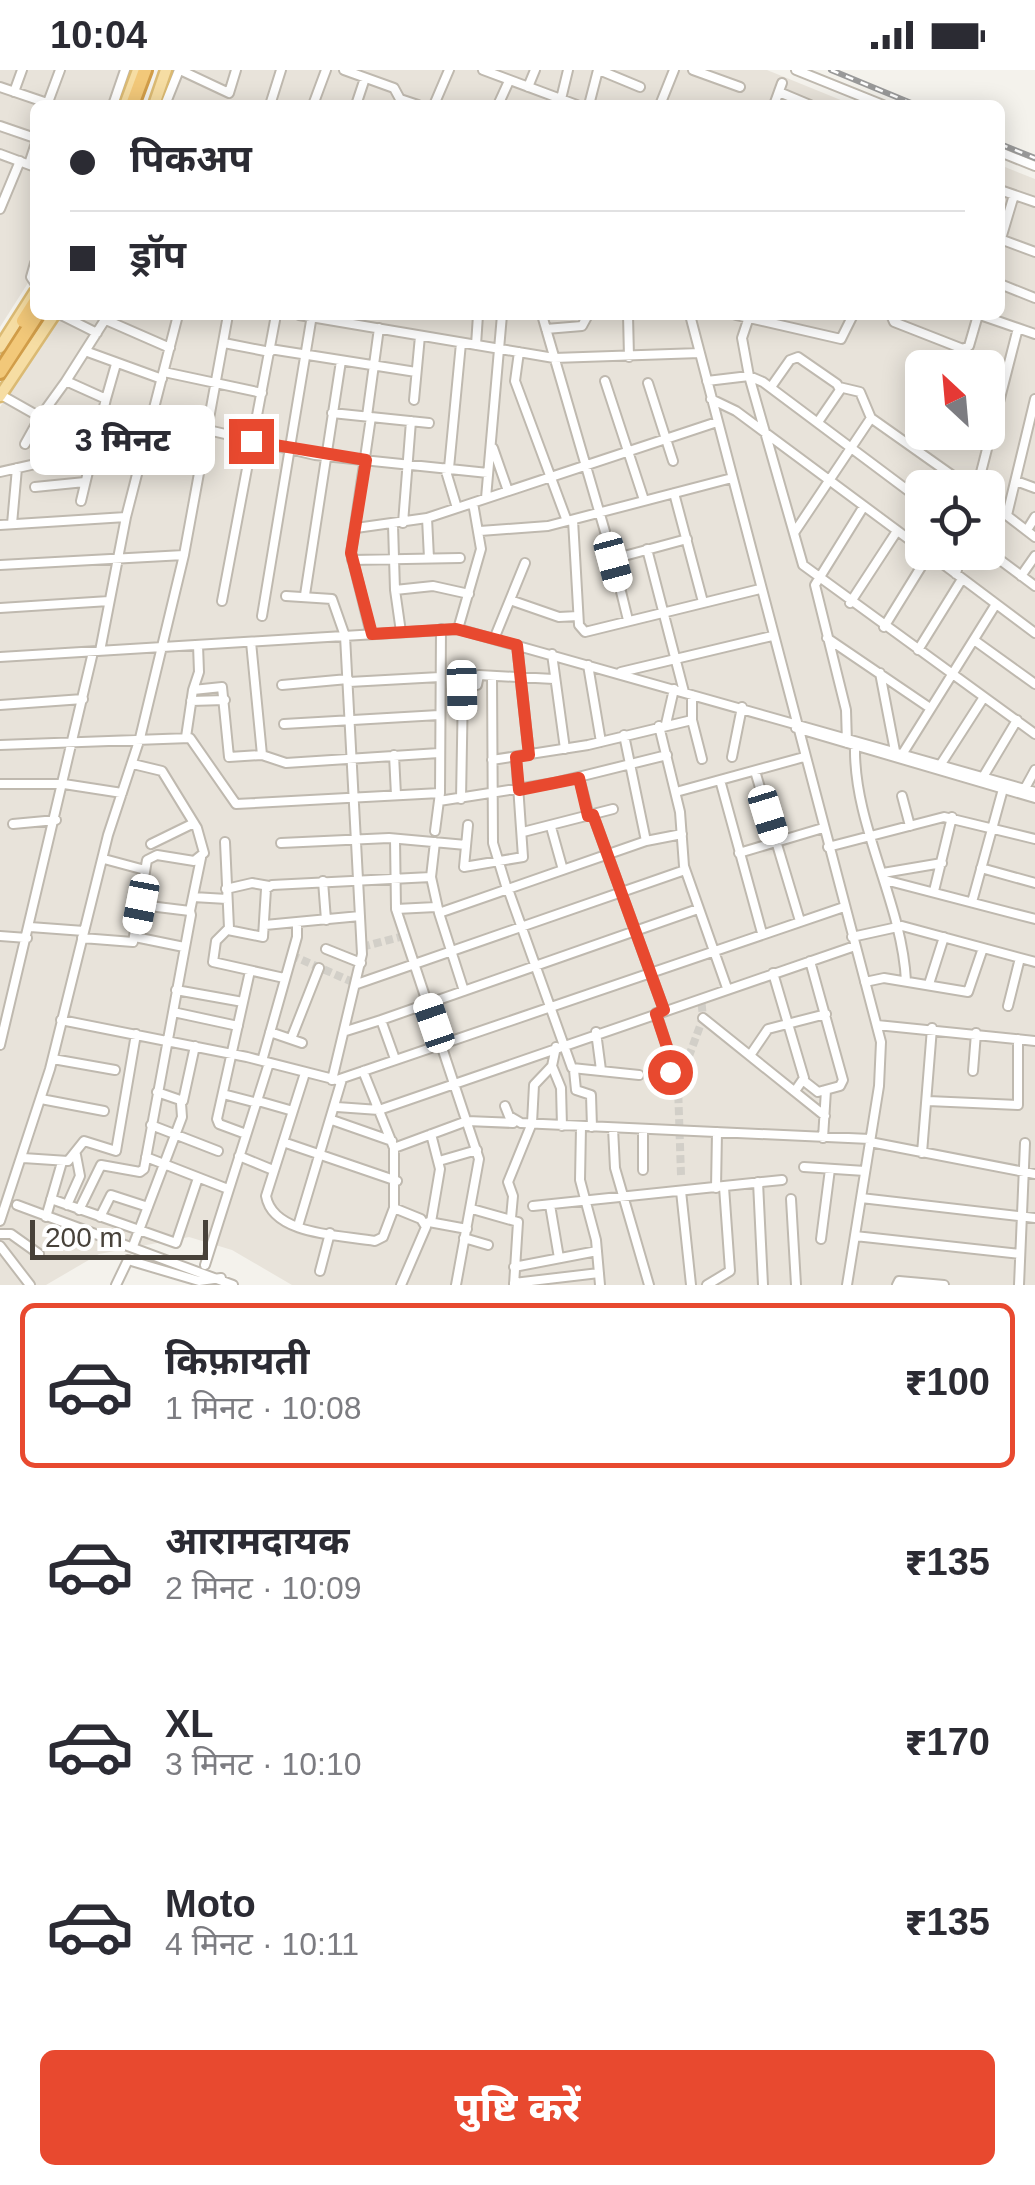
<!DOCTYPE html>
<html lang="hi">
<head>
<meta charset="utf-8">
<style>
  body { margin:0; font-family:Arial,"Noto Sans Devanagari",sans-serif; background:#f7f7f7; color:#2b2b33; height:100vh; display:flex; flex-direction:column; font-size:38px; white-space:nowrap }
  * { box-sizing:border-box; margin:0 }
  p { font-size:32px; color:#7c7c81 }
  .icon { flex:none; width:55px; height:55px; fill:none; stroke:currentColor; stroke-width:2; stroke-linecap:round; stroke-linejoin:round }
  .map { position:relative; height:1215px; overflow:hidden }
  .panel { display:flex; flex-direction:column; background:#fff; flex:1 }
  .panel>* { flex:none }
  .top-card { position:absolute; left:30px; top:30px; width:975px; height:220px; border-radius:15px; box-shadow:0 5px 25px #0003; display:grid; align-content:center; height:220px; padding:0 40px; background:#fff }
  .needle { width:65px; rotate:334deg }
  .tools { position:absolute; left:905px; top:280px; display:grid; gap:20px }
  .tools a { display:grid; place-items:center; width:100px; height:100px; border-radius:15px; background:#fff; box-shadow:0 5px 25px #0003; font-size:50px }
  .scale { position:absolute; left:30px; bottom:25px; width:178px; box-sizing:border-box; padding-left:10px; border:5px solid #48423a; border-top:0; font-size:28px; line-height:35px; white-space:nowrap; color:#48423a; -webkit-text-stroke:8px #fff; paint-order:stroke }
  .end { position:absolute; width:45px; height:45px; margin:-22px; border:12px solid #e8492f; background:#fff; box-shadow:0 0 0 5px #fff }
  .from { border-radius:50% }
  .bubble { position:absolute; height:70px; border-radius:15px; background:#fff; box-shadow:0 5px 25px #0003; font-size:32px; font-weight:800; line-height:70px; text-align:center }
  .car { position:absolute; width:30px; height:60px; margin:-30px -15px; border-radius:12px; box-shadow:0 0 8px 2px #0007; background:linear-gradient(#fff 24%,#345 0 40%,#fff 0 76%,#345 0 86%,#fff 0) }
  .top-card b { display:flex; align-items:center; gap:35px; height:95px; font-size:38px }
  .top-card b+b { border-top:2px solid #e1e1e2 }
  .top-card i { width:25px; height:25px; background:#2b2b33 }
  ul { padding:18px 0 0; list-style:none }
  li { display:flex; align-items:center; gap:30px; height:165px; margin:0 20px 15px; padding:0 20px; border:5px solid transparent; border-radius:15px }
  li div { flex:1 }
  li b { display:block; font-size:38px }
  li em { font-style:normal; font-weight:800 }
  li.selected { border-color:#e8492f }
  li>.icon { width:90px; height:90px; stroke-width:1.5 }
  .button { display:flex; gap:20px; margin-top:auto; padding:20px 40px }
  .button a { flex:1; height:115px; border-radius:15px; background:#e8492f; color:#fff; font-size:40px; font-weight:800; line-height:115px; text-align:center }
  .status { display:flex; justify-content:space-between; align-items:center; height:70px; padding:0 50px; background:#fff; direction:ltr }
  .status svg { height:28px; fill:currentColor }
  .map>svg:first-child { display:block }
</style>
</head>
<body>
<div class="status"><b>10:04</b><svg viewBox="0 0 49 12"><path d="M0 12V9h3v3zM5 12V6h3v6zM10 12V3h3v9zM15 12V0h3v12zM26 1h20v11H26zM47 4h2v5h-2z"/></svg></div>
<div class="map">
<svg width="1035" height="1215" viewBox="0 0 1035 1215">
  <rect width="100%" height="100%" fill="#f4f2ec"/>
  <path fill="#e8e3da" fill-rule="evenodd" d="M 0,0 L 124,0 L 110,35 L 35,35 L 35,190 L 28,213 L 0,257 Z
    M 182,0 L 767,0 L 853,35 L 169,35 Z
    M 1000,95 L 1035,109 L 1035,1215 L 292,1215 L 232,1180 L 189,1167 L 99,1184 L 46,1215 L 0,1215 L 0,337 L 60,245 L 1000,245 ZM 922,298 L 988,298 L 988,362 L 922,362 ZM 922,418 L 988,418 L 988,482 L 922,482 Z"/>
  <g fill="none" stroke-linecap="round" stroke-linejoin="round">
    <path stroke="#d2cfc8" stroke-width="8" stroke-dasharray="8 4" stroke-linecap="butt" d="M 362,877 L 404,866
      M 291,885 L 357,914
      M 681,1105 L 678,1016 L 703,948 L 701,927"/>
    <defs>
      <path id="minor" d="M 180,0 L 229,23 L 236,0
        M 344,0 L 394,18 L 400,29 L 418,35
        M 483,0 L 577,35
        M 599,0 L 640,17
        M 693,0 L 740,17
        M 796,0 L 883,35
        M 0,17 L 53,35
        M 528,17 L 535,0
        M 14,22 L 22,0
        M 779,22 L 810,35
        M 561,29 L 568,0
        M 47,35 L 60,0
        M 113,35 L 125,0
        M 165,35 L 179,0
        M 270,35 L 281,0
        M 313,35 L 326,0
        M 356,35 L 365,8
        M 434,35 L 449,0
        M 498,35 L 509,11
        M 589,35 L 598,0
        M 660,35 L 674,0
        M 774,35 L 782,13
        M 0,56 L 35,68
        M 1000,82 L 1035,96
        M 0,84 L 35,97
        M 29,94 L 35,76
        M 1000,120 L 1035,132
        M 0,139 L 20,91
        M 1000,169 L 1035,182
        M 1000,172 L 1014,125
        M 35,193 L 31,207 L 35,213
        M 1000,214 L 1035,228
        M 61,245 L 97,263
        M 299,245 L 554,288 L 700,283
        M 542,245 L 613,489
        M 628,245 L 629,287
        M 690,245 L 881,972 L 879,1016 L 847,1215
        M 736,245 L 841,269 L 853,245
        M 891,245 L 894,252 L 963,279 L 969,276 L 978,245
        M 980,245 L 1035,264
        M 749,247 L 742,268 L 749,306 L 803,495 L 1035,664
        M 106,250 L 170,278
        M 546,259 L 582,256 L 588,245
        M 224,273 L 270,282
        M 476,275 L 478,245
        M 270,279 L 416,302
        M 85,281 L 162,309
        M 519,282 L 515,311 L 567,451
        M 164,302 L 262,323
        M 605,311 L 644,430
        M 707,311 L 749,306 L 763,312 L 922,431
        M 648,313 L 673,391
        M 771,317 L 790,290 L 798,287 L 837,314 L 840,320 L 818,352
        M 839,317 L 860,322 L 871,348
        M 1,325 L 40,347 L 66,311
        M 106,329 L 116,294
        M 711,329 L 736,341 L 922,479
        M 414,330 L 420,266
        M 332,343 L 429,353
        M 367,346 L 379,258
        M 371,347 L 351,483 L 371,564
        M 208,360 L 315,385 L 488,403
        M 25,374 L 40,347 L 80,361
        M 493,378 L 508,421
        M 445,398 L 457,438
        M 449,398 L 461,273
        M 0,402 L 93,381 L 106,329 L 66,311 L 108,245
        M 1016,411 L 1035,418
        M 35,417 L 85,412
        M 977,418 L 1018,258
        M 674,423 L 703,532
        M 486,428 L 502,245
        M 81,431 L 93,381
        M 988,431 L 1035,467
        M 1007,445 L 1035,329
        M 427,448 L 429,488
        M 573,450 L 579,555 L 585,562 L 760,519
        M 403,453 L 411,351
        M 12,454 L 17,398
        M 0,455 L 126,447
        M 393,455 L 395,520 L 433,516 L 469,524
        M 356,458 L 427,448 L 717,352
        M 1027,460 L 1035,447
        M 480,461 L 548,456 L 732,408
        M 794,463 L 871,348 L 970,418
        M 647,479 L 684,622
        M 988,481 L 1035,516
        M 927,482 L 1035,563
        M 352,490 L 460,488
        M 0,495 L 184,485
        M 956,504 L 961,482
        M 1021,506 L 1035,486
        M 395,520 L 401,562
        M 305,525 L 341,291
        M 286,526 L 332,529 L 345,566 L 362,884 L 332,1010
        M 510,530 L 559,547 L 578,546
        M 222,531 L 276,245
        M 850,533 L 897,461
        M 0,538 L 109,531
        M 262,546 L 312,245
        M 628,550 L 613,489 L 687,469
        M 884,557 L 929,484
        M 458,559 L 481,479 L 473,433
        M 827,568 L 930,638
        M 494,569 L 525,493
        M 974,570 L 1035,614
        M 517,575 L 529,685
        M 918,580 L 962,509
        M 100,581 L 126,447 L 178,245
        M 552,584 L 565,679
        M 0,587 L 458,559 L 1035,722
        M 588,595 L 601,672
        M 621,602 L 772,566
        M 880,603 L 895,681
        M 492,606 L 493,773 L 507,819
        M 349,612 L 440,607
        M 282,615 L 348,609
        M 193,620 L 199,602 L 198,575
        M 191,631 L 225,630
        M 0,635 L 83,629
        M 692,650 L 702,689
        M 284,654 L 439,645
        M 666,654 L 674,619
        M 659,656 L 680,742 L 684,796 L 727,918
        M 796,658 L 1035,728
        M 624,665 L 646,771
        M 186,667 L 193,620 L 222,617 L 229,687 L 262,685 L 251,572
        M 847,673 L 846,640 L 815,515 L 864,436
        M 0,675 L 190,668 L 236,734 L 440,723
        M 855,675 C 853,755 902,831 906,911
        M 903,683 L 996,534
        M 262,685 L 286,693 L 439,683
        M 394,685 L 396,725
        M 732,687 L 742,637
        M 492,690 L 588,675 L 692,650 L 692,625
        M 941,694 L 984,627
        M 755,701 L 800,851
        M 983,707 L 1017,650
        M 579,708 L 589,746
        M 720,710 L 762,863
        M 0,714 L 64,714 L 122,723
        M 676,722 L 804,687
        M 1023,722 L 1035,700
        M 902,726 L 910,756
        M 461,729 L 463,618 L 477,615 L 479,605 L 554,609
        M 439,731 L 554,713 L 667,685
        M 593,745 L 664,940
        M 13,754 L 56,750
        M 468,755 L 464,797 L 523,787 L 516,687
        M 551,757 L 563,800
        M 435,761 L 440,723 L 441,559
        M 523,762 L 613,739
        M 395,769 L 396,839 L 479,1089 L 456,1215
        M 225,772 L 229,858 L 216,871 L 213,892 L 284,908
        M 435,772 L 431,807 L 439,843
        M 281,773 L 389,768 L 466,775
        M 151,774 L 194,753
        M 828,777 L 944,747 L 1035,769
        M 739,783 L 823,758
        M 104,789 L 145,800
        M 981,798 L 1035,813
        M 883,803 L 942,793
        M 885,810 L 1035,849
        M 323,811 L 326,850
        M 226,819 L 252,813 L 269,816
        M 508,819 L 572,998 L 639,1005
        M 934,821 L 952,747
        M 193,827 L 227,829
        M 972,832 L 1003,719
        M 396,839 L 436,837
        M 190,841 L 201,788
        M 265,855 L 360,846
        M 30,857 L 84,861
        M 228,860 L 263,867 L 266,819 L 272,815 L 431,807
        M 0,866 L 27,868
        M 135,867 L 184,877
        M 852,867 L 902,856 L 1035,892
        M 82,868 L 133,872 L 147,790 L 157,785 L 194,791 L 204,783 L 197,758 L 162,701 L 133,694
        M 326,879 L 361,893
        M 773,903 L 804,1008 L 795,1021
        M 865,912 L 884,908 L 968,922 L 983,878
        M 357,914 L 685,800
        M 929,914 L 944,867
        M 176,920 L 243,932
        M 464,921 L 439,843 L 646,771 L 682,764
        M 1008,936 L 1020,888
        M 173,942 L 238,956
        M 656,943 L 669,983 L 670,1002 L 680,1007
        M 703,948 L 825,1046
        M 61,950 L 247,987 L 337,1010 L 844,837
        M 877,955 L 1035,971
        M 346,961 L 381,950
        M 270,962 L 302,973
        M 596,962 L 601,1000
        M 291,969 L 319,898
        M 0,975 L 93,582
        M 751,984 L 768,959 L 826,944
        M 53,989 L 115,1000
        M 395,989 L 381,950 L 698,839
        M 262,991 L 297,867 L 297,852
        M 552,996 L 561,1018 L 562,1056
        M 574,1000 L 576,1020 L 591,1025 L 592,1057
        M 363,1001 L 394,1078 L 394,1138 L 421,1149 L 426,1157 L 401,1215
        M 973,1001 L 976,963
        M 305,1003 L 266,1126 C 273,1166 343,1165 375,1171 L 383,1167 L 394,1138
        M 804,1011 L 818,1022 L 840,1016 L 843,1010 L 810,891
        M 157,1022 L 183,1031 L 195,976
        M 223,1024 L 257,1033
        M 41,1029 L 104,1041
        M 258,1031 L 293,1041
        M 928,1031 L 1018,1035 L 1018,969
        M 505,1036 L 509,1046 L 521,1053 L 870,1069
        M 337,1037 L 379,1040 L 855,876
        M 332,1050 L 392,1071
        M 151,1055 L 218,1081
        M 581,1057 L 580,1110 L 596,1170 L 600,1215
        M 613,1058 L 615,1098 L 649,1215
        M 643,1060 L 643,1100
        M 246,1064 L 219,1054 L 217,1049 L 250,901
        M 823,1068 L 826,1020
        M 283,1072 L 397,1111
        M 870,1072 L 1035,1104
        M 394,1078 L 467,1051 L 513,1053
        M 922,1083 L 932,958
        M 239,1086 L 273,1100
        M 146,1087 L 228,1119
        M 23,1088 L 68,1091 L 84,1071 L 116,1081 L 136,964
        M 439,1091 L 477,1080
        M 804,1097 L 865,1101
        M 758,1112 L 763,1215
        M 716,1118 L 717,1062
        M 681,1121 L 691,1215
        M 861,1128 L 1035,1148
        M 51,1129 L 176,1173 L 198,1108
        M 791,1129 L 796,1215
        M 17,1135 L 233,1215
        M 67,1135 L 80,1106 L 76,1085
        M 550,1135 L 559,1188
        M 533,1136 L 782,1110
        M 472,1139 L 518,1152 L 514,1215
        M 79,1140 L 101,1095 L 140,1102 L 144,1099 L 191,845 L 190,841 L 141,835
        M 46,1147 L 62,1092
        M 100,1147 L 111,1125 L 148,1137
        M 511,1148 L 513,1126 L 508,1112 L 532,1053 L 534,1015 L 552,996 L 556,977
        M 0,1151 L 50,999 L 108,765 L 140,668 L 184,485 L 228,245
        M 429,1152 L 467,1159
        M 431,1152 L 440,1099 L 431,1064
        M 298,1156 L 342,1009
        M 0,1164 L 11,1164 L 39,1184
        M 855,1166 L 1020,1184
        M 464,1168 L 488,1175
        M 821,1169 L 830,1099
        M 0,1176 L 30,1215
        M 133,1176 L 182,1047 L 181,1033
        M 205,1195 L 269,993
        M 514,1197 L 597,1181
        M 320,1201 L 330,1163
        M 514,1213 L 599,1203
        M 116,1215 L 128,1190 L 199,1211 L 221,1208
        M 707,1215 L 730,1201 L 724,1117
        M 897,1215 L 899,1211 L 944,1215
        M 1019,1215 L 1025,1073"/>
      <path id="major" d="M 125,35 L 138,0
        M 154,35 L 166,0
        M 0,277 L 35,222
        M 0,326 L 54,245"/>
      <path id="highway" d="M 132,35 L 145,0
        M 23,251 L 35,232
        M 0,302 L 37,245"/>
    </defs>
    <use href="#minor" stroke="#bfb9af" stroke-width="12"/>
    <use href="#major" stroke="#dbba73" stroke-width="15"/>
    <use href="#highway" stroke="#d19d49" stroke-width="18"/>
    <use href="#minor" stroke="#fff" stroke-width="8"/>
    <use href="#major" stroke="#f6dda3" stroke-width="10"/>
    <use href="#highway" stroke="#f2c879" stroke-width="12"/>
    <defs>
      <path id="rail" d="M 831,0 L 916,35
        M 1000,74 L 1035,88"/>
    </defs>
    <use href="#rail" stroke="#999" stroke-width="6"/>
    <use href="#rail" stroke="#fff" stroke-width="2.5" stroke-dasharray="8" stroke-linecap="butt"/>
  </g>
  <g fill="none" stroke-linecap="round" stroke-linejoin="round">
    <path stroke="#e8492f" stroke-width="12" d="M 251,371 L 366,390 L 351,483 L 372,564 L 456,559 L 517,575 L 529,685 L 516,687 L 519,720 L 579,708 L 588,746 L 593,745 L 664,940 L 656,944 L 669,983 L 670,1002"/>
  </g>
</svg>
<div class="tools">
<a><svg class="needle" viewBox="-14 -14 28 28"><path d="M0-13l5 13h-10z" fill="#e53935"/><path d="M0 13l5-13h-10z" fill="#7c7c81"/></svg></a>
<a><svg class="icon" aria-label="locate" viewBox="0 0 24 24"><circle cx="12" cy="12" r="6"/><path d="M12 2v4M12 18v4M2 12h4M18 12h4"/></svg></a>
</div>
<div class="scale">200 m</div>
<i class="end from" style="left:670px;top:1002px"></i>
<i class="end" style="left:251px;top:371px"></i>
<div class="bubble" style="left:30px;top:335px;width:185px">3 मिनट</div>
<i class="car" style="left:613px;top:492px;rotate:165deg"></i>
<i class="car" style="left:462px;top:620px;rotate:179deg"></i>
<i class="car" style="left:768px;top:745px;rotate:163deg"></i>
<i class="car" style="left:141px;top:834px;rotate:191deg"></i>
<i class="car" style="left:434px;top:953px;rotate:341deg"></i>
<div class="top-card">
<b><i class="from"></i>पिकअप</b>
<b><i></i>ड्रॉप</b>
</div>
</div>
<section class="panel">
<ul>
<li class="selected"><svg class="icon" aria-label="car" viewBox="0 0 24 24"><path d="M5 17H2v-5l4-1 3-4h7l3 4 3 1v5h-3M9 17h6M6 11h13"/><circle cx="7" cy="17" r="2"/><circle cx="17" cy="17" r="2"/></svg><div><b>किफ़ायती</b><p>1 मिनट · 10:08</p></div><em>₹100</em></li>
<li><svg class="icon" aria-label="car" viewBox="0 0 24 24"><path d="M5 17H2v-5l4-1 3-4h7l3 4 3 1v5h-3M9 17h6M6 11h13"/><circle cx="7" cy="17" r="2"/><circle cx="17" cy="17" r="2"/></svg><div><b>आरामदायक</b><p>2 मिनट · 10:09</p></div><em>₹135</em></li>
<li><svg class="icon" aria-label="car" viewBox="0 0 24 24"><path d="M5 17H2v-5l4-1 3-4h7l3 4 3 1v5h-3M9 17h6M6 11h13"/><circle cx="7" cy="17" r="2"/><circle cx="17" cy="17" r="2"/></svg><div><b>XL</b><p>3 मिनट · 10:10</p></div><em>₹170</em></li>
<li><svg class="icon" aria-label="car" viewBox="0 0 24 24"><path d="M5 17H2v-5l4-1 3-4h7l3 4 3 1v5h-3M9 17h6M6 11h13"/><circle cx="7" cy="17" r="2"/><circle cx="17" cy="17" r="2"/></svg><div><b>Moto</b><p>4 मिनट · 10:11</p></div><em>₹135</em></li>
</ul>
<div class="button"><a>पुष्टि करें</a></div>
</section>
</body>
</html>
